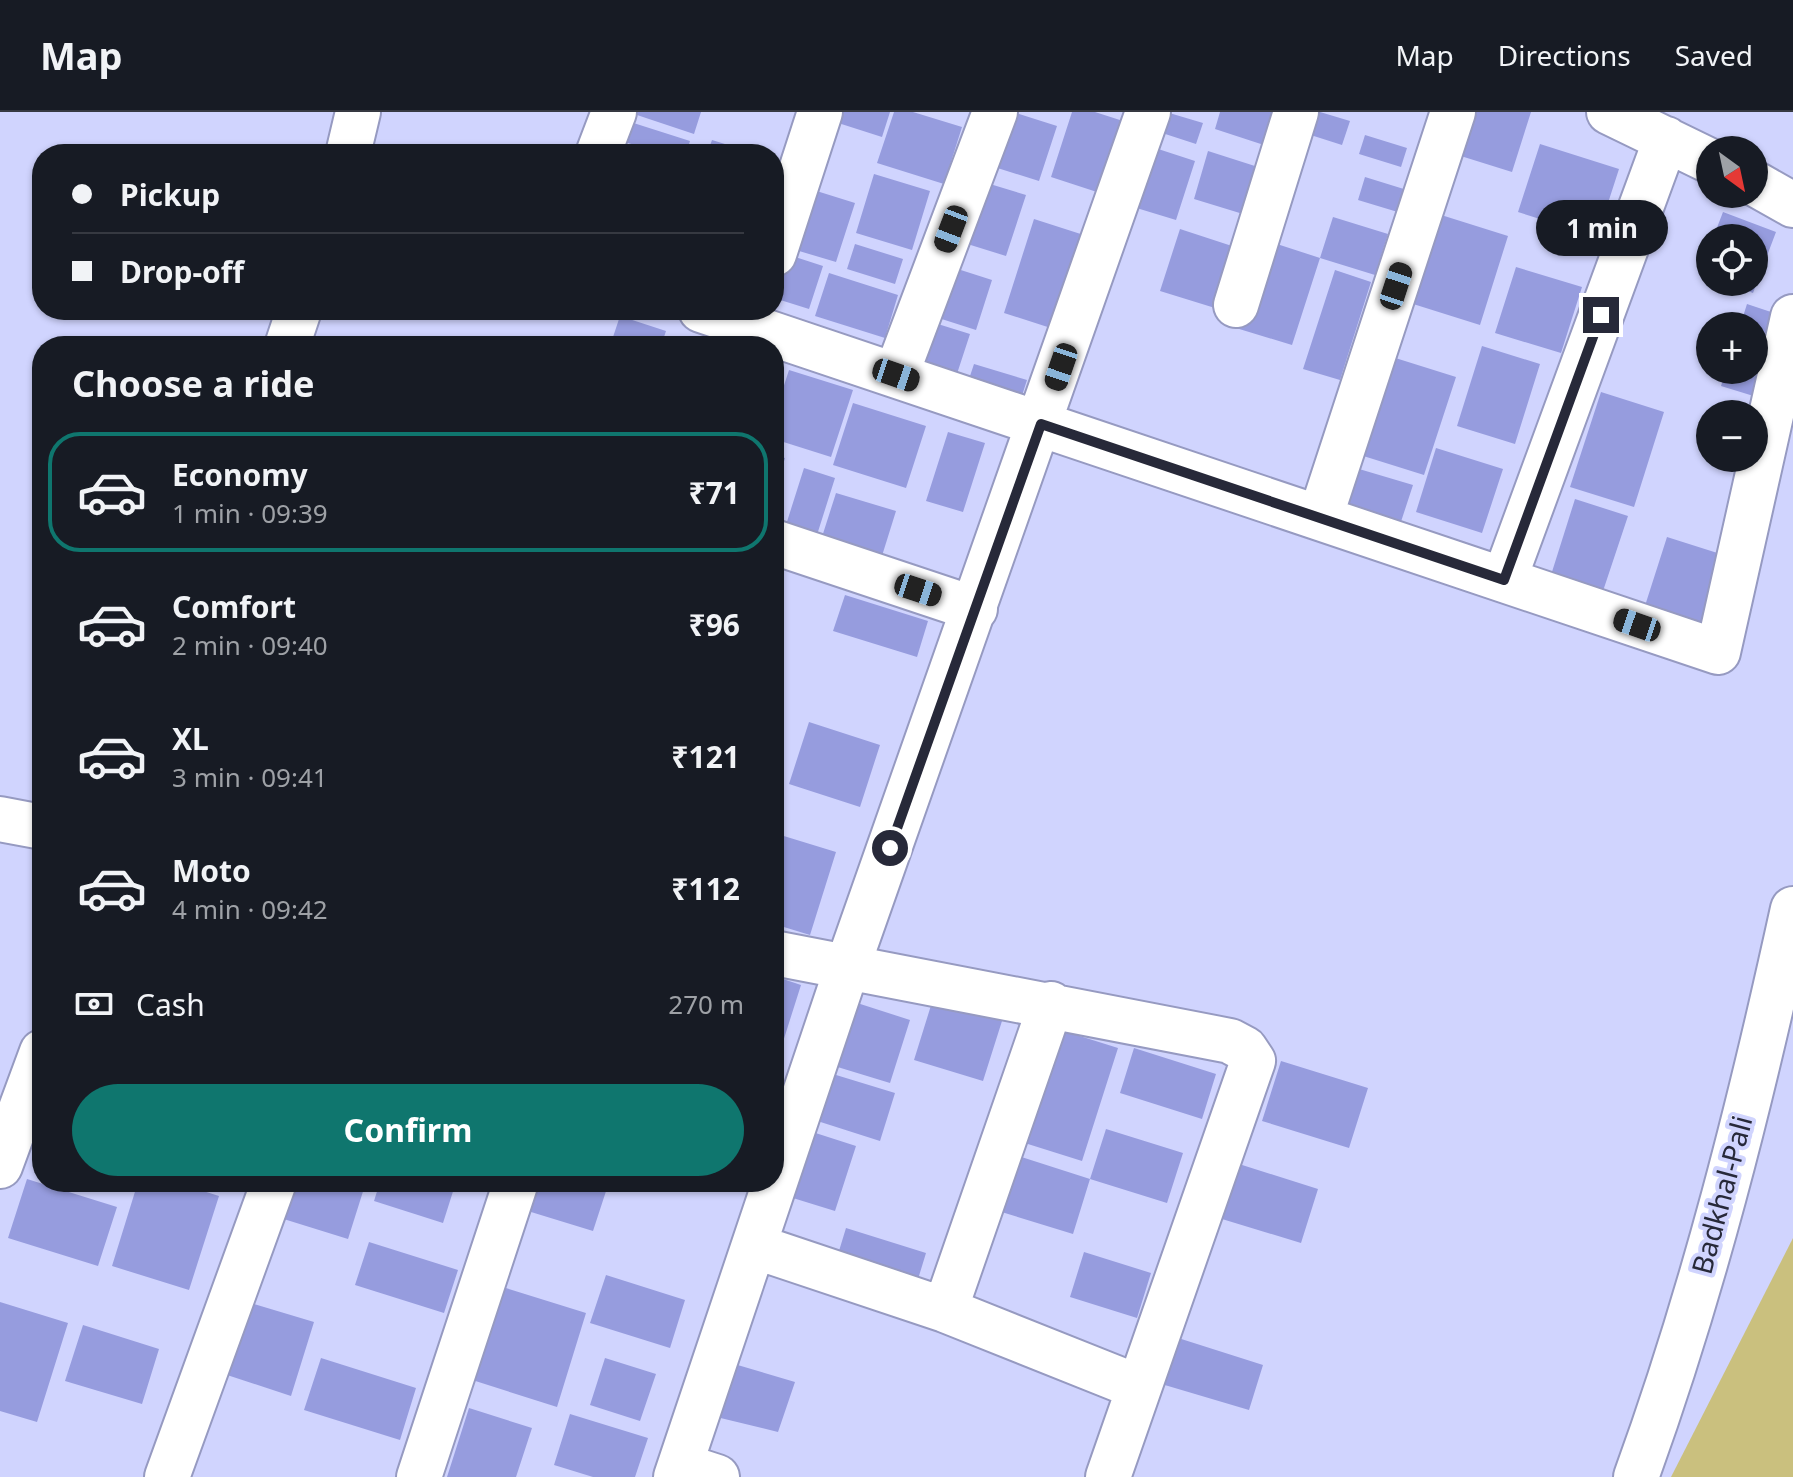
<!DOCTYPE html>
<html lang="en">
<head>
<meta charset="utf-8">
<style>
  body { margin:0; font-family:"Noto Sans",sans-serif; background:#242831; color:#f1f3f6; height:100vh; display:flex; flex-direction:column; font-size:30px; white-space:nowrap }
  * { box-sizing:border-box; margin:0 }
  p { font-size:26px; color:#9ea1a6 }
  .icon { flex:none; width:44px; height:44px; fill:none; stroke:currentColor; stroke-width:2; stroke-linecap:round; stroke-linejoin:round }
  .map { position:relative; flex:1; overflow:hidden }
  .panel { position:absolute; left:32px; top:224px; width:752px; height:856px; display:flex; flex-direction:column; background:#171b24; border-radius:32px; box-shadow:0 2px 6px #0004 }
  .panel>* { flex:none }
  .hud { position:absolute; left:32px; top:32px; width:752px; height:176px; border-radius:32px; box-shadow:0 2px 6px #0004; display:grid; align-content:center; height:176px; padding:0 40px; background:#171b24 }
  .needle { width:52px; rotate:147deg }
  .buttons { position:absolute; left:1696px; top:24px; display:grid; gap:16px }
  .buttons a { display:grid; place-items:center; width:72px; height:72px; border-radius:50%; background:#171b24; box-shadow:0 2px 6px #0004; font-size:40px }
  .end { position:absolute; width:36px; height:36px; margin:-18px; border:10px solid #272939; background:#fff; box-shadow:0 0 0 4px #fff }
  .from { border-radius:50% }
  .bubble { position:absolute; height:56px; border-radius:28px; background:#171b24; box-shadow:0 2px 6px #0004; font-size:26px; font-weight:700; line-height:56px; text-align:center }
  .car { position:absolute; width:24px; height:48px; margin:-24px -12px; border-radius:10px; box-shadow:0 0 6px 2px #0007; background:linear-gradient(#222 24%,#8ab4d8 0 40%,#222 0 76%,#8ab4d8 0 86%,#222 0) }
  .hud b { display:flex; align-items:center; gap:28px; height:76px; font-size:30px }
  .hud b+b { border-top:2px solid #363941 }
  .hud i { width:20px; height:20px; background:#f1f3f6 }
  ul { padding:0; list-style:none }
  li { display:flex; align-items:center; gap:24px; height:120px; margin:0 16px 12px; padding:0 24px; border:4px solid transparent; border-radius:32px }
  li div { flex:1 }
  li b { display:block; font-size:30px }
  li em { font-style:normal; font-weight:700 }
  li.current { border-color:#0f766e }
  li>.icon { width:72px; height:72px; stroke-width:1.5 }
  h2 { padding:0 40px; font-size:36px; line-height:96px }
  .pay { display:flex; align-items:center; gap:20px; height:88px; padding:0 40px; font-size:30px }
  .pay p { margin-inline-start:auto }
  .cta { display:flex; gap:16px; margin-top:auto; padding:16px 40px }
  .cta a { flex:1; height:92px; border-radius:48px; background:#0f766e; color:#fff; font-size:32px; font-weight:700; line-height:92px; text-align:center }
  header { display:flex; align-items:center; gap:48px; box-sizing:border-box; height:112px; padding:0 40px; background:#171b24; border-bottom:2px solid #363941 }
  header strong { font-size:38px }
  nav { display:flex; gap:44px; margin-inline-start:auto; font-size:28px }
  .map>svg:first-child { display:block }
</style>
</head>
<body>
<header>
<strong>Map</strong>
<nav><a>Map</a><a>Directions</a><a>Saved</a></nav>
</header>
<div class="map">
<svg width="1793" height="1365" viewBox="0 0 1793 1365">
  <rect width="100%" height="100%" fill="#d0d4fe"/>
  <path fill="#cac07e" d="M 1793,1126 L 1793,1365 L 1671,1365 Z"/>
  <path fill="#969cde" d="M 628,0 L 701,0 L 694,22 Z
    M 835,0 L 890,0 L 882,25 L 832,9 Z
    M 894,0 L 913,0 L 962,15 L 944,72 L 877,51 Z
    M 1013,0 L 1057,14 L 1039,69 L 988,53 Z
    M 1072,0 L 1095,0 L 1123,9 L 1100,81 L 1051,65 Z
    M 1166,0 L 1203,11 L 1196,32 L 1156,19 Z
    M 1220,0 L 1281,0 L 1270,35 L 1215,17 Z
    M 1301,0 L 1320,0 L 1350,9 L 1342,33 L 1295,18 Z
    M 1461,0 L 1531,0 L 1512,60 L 1448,40 Z
    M 621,7 L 690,29 L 686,42 L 664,42 L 615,27 Z
    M 1365,23 L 1407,36 L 1401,55 L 1359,42 Z
    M 712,28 L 754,41 L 754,42 L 707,42 Z
    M 1540,32 L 1619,57 L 1597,125 L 1518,100 Z
    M 1149,34 L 1195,49 L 1176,108 L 1130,94 Z
    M 1208,39 L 1258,55 L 1243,102 L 1194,87 Z
    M 874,62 L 930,79 L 912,138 L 856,121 Z
    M 1365,65 L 1407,78 L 1401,101 L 1358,88 Z
    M 980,69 L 1026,83 L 1006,144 L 961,130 Z
    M 807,76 L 855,91 L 836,150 L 789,136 Z
    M 1723,100 L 1776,120 L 1753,181 L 1725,170 L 1754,170 L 1754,126 L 1713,126 Z
    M 1438,102 L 1508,124 L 1480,213 L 1410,191 Z
    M 1333,105 L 1388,122 L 1375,163 L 1320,146 Z
    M 1034,107 L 1090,125 L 1060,219 L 1004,201 Z
    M 1180,117 L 1235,135 L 1215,196 L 1160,179 Z
    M 1265,128 L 1320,146 L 1292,233 L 1236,216 Z
    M 855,132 L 903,147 L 895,172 L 847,157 Z
    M 786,142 L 823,154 L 809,197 L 774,186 Z
    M 942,152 L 992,168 L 976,218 L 926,202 Z
    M 1516,155 L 1582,175 L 1561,241 L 1495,221 Z
    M 1335,158 L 1371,170 L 1340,268 L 1303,257 Z
    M 829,161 L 898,183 L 885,226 L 815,204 Z
    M 1747,192 L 1786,205 L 1760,286 L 1721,274 L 1726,258 L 1754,258 L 1754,214 L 1740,214 Z
    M 620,204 L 666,219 L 661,234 L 610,234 Z
    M 925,208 L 970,222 L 953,274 L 908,260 Z
    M 1482,234 L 1540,252 L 1515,332 L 1457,314 Z
    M 1389,244 L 1456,265 L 1424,363 L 1357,342 Z
    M 974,252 L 1027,268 L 1018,296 L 965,279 Z
    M 789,258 L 853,278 L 831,345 L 774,327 L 774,304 Z
    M 1601,280 L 1664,300 L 1634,395 L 1570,375 Z
    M 853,291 L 926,314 L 906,376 L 833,353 Z
    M 948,320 L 985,331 L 963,400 L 926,389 Z
    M 1436,336 L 1503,357 L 1482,421 L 1416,400 Z
    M 774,343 L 785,346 L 775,379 L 774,379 Z
    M 1349,354 L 1413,373 L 1395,428 L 1331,408 Z
    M 804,356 L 835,366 L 816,426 L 785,416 Z
    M 836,381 L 896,399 L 881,447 L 821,428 Z
    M 1575,387 L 1628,404 L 1603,479 L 1551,463 Z
    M 1667,425 L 1730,445 L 1706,520 L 1643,500 Z
    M 845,483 L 928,509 L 917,545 L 833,519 Z
    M 809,610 L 880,633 L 860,695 L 789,672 Z
    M 774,721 L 836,740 L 810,823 L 774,812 Z
    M 774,864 L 801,873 L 775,955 L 774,955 Z
    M 933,887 L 1002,909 L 983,969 L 914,948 Z
    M 851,889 L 910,908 L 890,971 L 831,953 Z
    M 1051,915 L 1118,936 L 1082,1049 L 1015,1028 Z
    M 1134,936 L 1216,962 L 1202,1007 L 1120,981 Z
    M 1281,949 L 1368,976 L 1349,1036 L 1262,1009 Z
    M 823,959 L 895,981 L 880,1029 L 808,1006 Z
    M 800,1016 L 856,1034 L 835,1099 L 780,1082 Z
    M 1106,1017 L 1183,1041 L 1167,1091 L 1090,1067 Z
    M 1012,1042 L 1090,1067 L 1073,1122 L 995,1098 Z
    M 1239,1052 L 1318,1077 L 1301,1131 L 1222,1107 Z
    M 27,1067 L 117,1095 L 98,1154 L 8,1126 Z
    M 138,1070 L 175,1070 L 219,1084 L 189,1178 L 112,1154 Z
    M 285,1070 L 366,1070 L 348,1127 L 274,1104 Z
    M 380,1070 L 456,1070 L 443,1111 L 374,1089 Z
    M 526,1070 L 609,1070 L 593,1119 L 518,1096 Z
    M 846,1116 L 926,1141 L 915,1177 L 835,1152 Z
    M 369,1130 L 458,1158 L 444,1201 L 355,1173 Z
    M 1084,1140 L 1151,1161 L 1137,1206 L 1070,1185 Z
    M 606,1163 L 685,1188 L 670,1236 L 590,1211 Z
    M 496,1173 L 586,1201 L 557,1295 L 466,1266 Z
    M 241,1188 L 314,1210 L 291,1284 L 218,1260 Z
    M 0,1190 L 68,1211 L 37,1310 L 0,1299 Z
    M 83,1213 L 159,1237 L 142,1292 L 65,1269 Z
    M 1175,1225 L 1263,1253 L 1249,1298 L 1158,1271 Z
    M 321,1246 L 416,1276 L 400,1328 L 304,1298 Z
    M 605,1246 L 656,1262 L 640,1309 L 590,1293 Z
    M 724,1249 L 795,1270 L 778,1320 L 704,1302 Z
    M 469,1296 L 532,1316 L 516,1365 L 447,1365 Z
    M 570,1302 L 648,1326 L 635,1365 L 593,1365 L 554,1353 Z"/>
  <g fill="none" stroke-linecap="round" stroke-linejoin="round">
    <defs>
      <path id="minor" d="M 1609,0 L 1710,49
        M 348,42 L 358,0
        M 598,42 L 614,0
        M 1754,71 L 1793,93
        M 774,142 L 820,0
        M 1236,193 L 1296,0
        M 701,198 L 1718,540 L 1793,205
        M 287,234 L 299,198
        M 896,263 L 995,0
        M 1320,406 L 1453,0
        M 774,430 L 975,497
        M 1504,468 L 1666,27
        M 0,707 L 42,715
        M 774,841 L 1230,929 L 1245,937 L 1253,949 L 1108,1365
        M 0,1054 L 42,940
        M 754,1134 L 945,1198 L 1138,1275
        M 945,1198 L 1051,892
        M 680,1353 L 717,1365
        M 167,1365 L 274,1070
        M 419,1365 L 516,1070
        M 676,1365 L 847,856 L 1148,0
        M 1636,1365 C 1703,1181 1751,989 1793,797"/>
    </defs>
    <use href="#minor" stroke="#969ac1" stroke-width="48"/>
    <use href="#minor" stroke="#fff" stroke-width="44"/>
  </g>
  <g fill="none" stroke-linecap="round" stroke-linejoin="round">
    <path stroke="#272939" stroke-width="10" d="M 890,736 L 1041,312 L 1504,468 L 1601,203"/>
  </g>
  <g text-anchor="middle" stroke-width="8" stroke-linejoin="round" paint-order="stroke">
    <g font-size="28" fill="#272939" stroke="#d0d4fe">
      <text transform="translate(1722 1083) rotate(-75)" y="10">Badkhal-Pali</text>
    </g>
  </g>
</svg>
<div class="buttons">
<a><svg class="needle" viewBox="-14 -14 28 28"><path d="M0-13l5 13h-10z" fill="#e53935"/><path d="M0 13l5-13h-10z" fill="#9ea1a6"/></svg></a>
<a><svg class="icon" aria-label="locate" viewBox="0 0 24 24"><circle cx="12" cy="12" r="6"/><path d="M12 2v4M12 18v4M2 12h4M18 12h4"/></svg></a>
<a>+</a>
<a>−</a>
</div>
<i class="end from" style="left:890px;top:736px"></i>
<i class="end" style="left:1601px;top:203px"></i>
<div class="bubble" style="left:1536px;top:88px;width:132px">1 min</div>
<i class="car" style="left:951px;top:117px;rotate:201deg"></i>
<i class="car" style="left:1396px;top:174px;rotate:18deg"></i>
<i class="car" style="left:1061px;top:255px;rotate:199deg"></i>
<i class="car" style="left:896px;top:263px;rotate:109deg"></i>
<i class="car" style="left:918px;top:478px;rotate:108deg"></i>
<i class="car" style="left:1637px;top:513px;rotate:289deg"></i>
<div class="hud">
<b><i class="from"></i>Pickup</b>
<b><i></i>Drop-off</b>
</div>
<section class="panel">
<h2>Choose a ride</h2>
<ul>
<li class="current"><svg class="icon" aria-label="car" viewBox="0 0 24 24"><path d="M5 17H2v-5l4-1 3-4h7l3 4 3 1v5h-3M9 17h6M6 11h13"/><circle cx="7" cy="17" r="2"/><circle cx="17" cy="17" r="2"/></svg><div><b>Economy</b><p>1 min · 09:39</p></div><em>₹71</em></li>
<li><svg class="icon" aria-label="car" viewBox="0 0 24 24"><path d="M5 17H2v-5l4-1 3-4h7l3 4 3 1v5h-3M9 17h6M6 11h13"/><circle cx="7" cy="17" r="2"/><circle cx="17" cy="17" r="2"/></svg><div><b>Comfort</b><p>2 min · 09:40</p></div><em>₹96</em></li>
<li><svg class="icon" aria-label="car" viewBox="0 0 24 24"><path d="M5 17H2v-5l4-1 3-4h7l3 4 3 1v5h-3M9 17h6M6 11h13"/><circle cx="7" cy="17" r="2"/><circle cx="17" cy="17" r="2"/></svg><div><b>XL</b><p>3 min · 09:41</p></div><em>₹121</em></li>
<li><svg class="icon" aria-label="car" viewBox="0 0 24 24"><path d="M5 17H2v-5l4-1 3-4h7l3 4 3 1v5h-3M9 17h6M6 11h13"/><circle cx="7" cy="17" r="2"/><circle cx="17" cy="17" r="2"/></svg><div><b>Moto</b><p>4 min · 09:42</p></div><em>₹112</em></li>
</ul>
<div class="pay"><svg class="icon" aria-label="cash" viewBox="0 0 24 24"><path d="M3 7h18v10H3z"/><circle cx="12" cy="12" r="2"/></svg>Cash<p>270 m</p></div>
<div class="cta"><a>Confirm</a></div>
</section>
</div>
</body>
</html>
